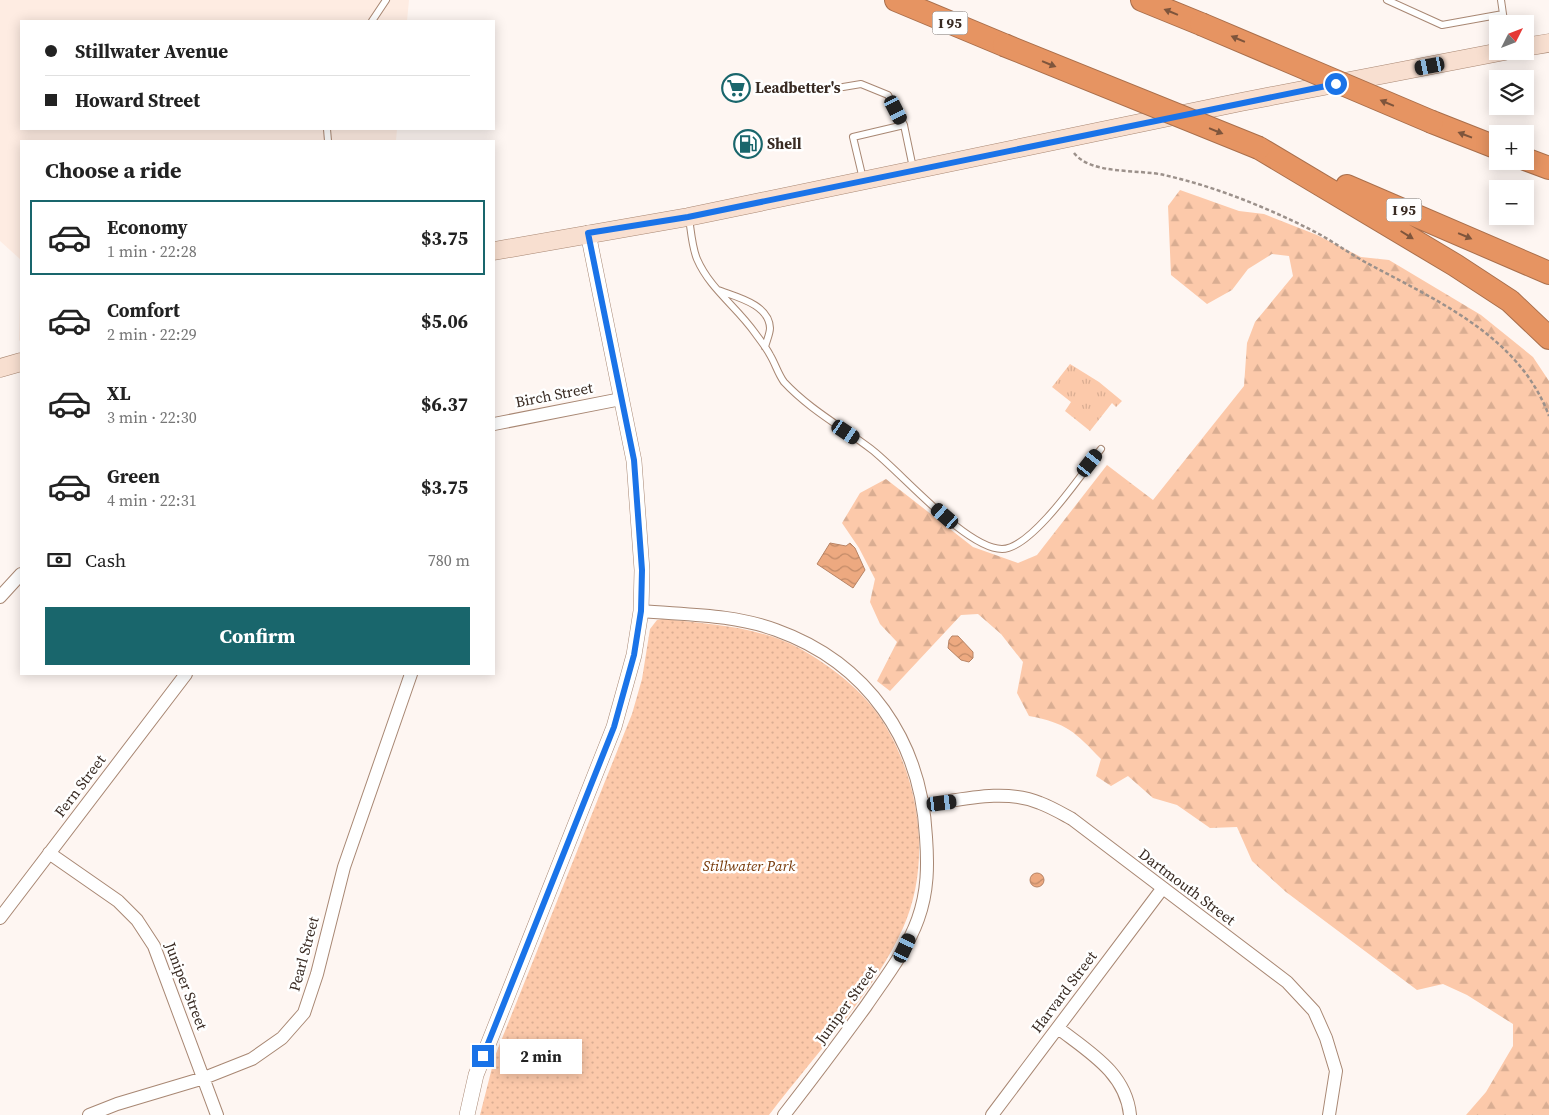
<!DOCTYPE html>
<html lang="en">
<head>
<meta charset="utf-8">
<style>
  body { margin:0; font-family:"Source Serif 4",serif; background:#f2f2f2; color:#222; height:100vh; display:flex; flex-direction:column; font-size:19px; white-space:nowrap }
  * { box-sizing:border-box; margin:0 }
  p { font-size:16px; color:#767676 }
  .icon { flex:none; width:28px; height:28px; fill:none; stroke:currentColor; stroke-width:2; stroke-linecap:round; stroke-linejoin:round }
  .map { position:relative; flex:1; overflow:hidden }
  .drawer { position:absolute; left:20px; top:140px; width:475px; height:535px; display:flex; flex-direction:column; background:#fff; border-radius:0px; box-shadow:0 2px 12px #0003 }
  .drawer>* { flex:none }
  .banner { position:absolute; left:20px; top:20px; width:475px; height:110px; border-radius:0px; box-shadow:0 2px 12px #0003; display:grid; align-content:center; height:110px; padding:0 25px; background:#fff }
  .needle { width:32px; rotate:48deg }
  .fabs { position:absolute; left:1489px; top:15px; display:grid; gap:10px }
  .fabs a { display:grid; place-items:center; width:45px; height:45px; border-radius:0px; background:#fff; box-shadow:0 2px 12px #0003; font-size:25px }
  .end { position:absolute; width:22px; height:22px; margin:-11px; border:6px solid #1a73e8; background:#fff; box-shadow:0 0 0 2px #fff }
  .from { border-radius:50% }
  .bubble { position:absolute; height:35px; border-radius:0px; background:#fff; box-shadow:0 2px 12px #0003; font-size:16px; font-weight:700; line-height:35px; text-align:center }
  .car { position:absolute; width:15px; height:30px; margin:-15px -8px; border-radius:6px; box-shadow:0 0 4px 1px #0007; background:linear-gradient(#222 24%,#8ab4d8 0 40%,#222 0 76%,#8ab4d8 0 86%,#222 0) }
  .banner b { display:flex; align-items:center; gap:18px; height:48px; font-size:19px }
  .banner b+b { border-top:1px solid #e0e0e0 }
  .banner i { width:12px; height:12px; background:#222 }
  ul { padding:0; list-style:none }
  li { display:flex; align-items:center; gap:15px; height:75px; margin:0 10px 8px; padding:0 15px; border:2px solid transparent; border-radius:0px }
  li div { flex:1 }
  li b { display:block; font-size:19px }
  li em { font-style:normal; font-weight:700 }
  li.active { border-color:#19666c }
  li>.icon { width:45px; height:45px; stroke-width:1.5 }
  h2 { padding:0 25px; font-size:22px; line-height:60px }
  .pay { display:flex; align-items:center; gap:12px; height:55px; padding:0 25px; font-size:19px }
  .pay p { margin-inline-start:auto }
  .primary-button { display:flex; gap:10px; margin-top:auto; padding:10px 25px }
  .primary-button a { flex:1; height:58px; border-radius:0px; background:#19666c; color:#fff; font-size:20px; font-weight:700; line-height:58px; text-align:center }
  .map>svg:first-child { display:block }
</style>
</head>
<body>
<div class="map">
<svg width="1549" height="1115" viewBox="0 0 1549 1115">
  <defs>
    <pattern id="grass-tufts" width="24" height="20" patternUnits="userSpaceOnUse" patternTransform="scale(1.25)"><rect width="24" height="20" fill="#fcc9aa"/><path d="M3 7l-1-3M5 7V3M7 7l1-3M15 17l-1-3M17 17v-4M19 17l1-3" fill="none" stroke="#d9ad92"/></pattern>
    <pattern id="forest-firs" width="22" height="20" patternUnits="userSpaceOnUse" patternTransform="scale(1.25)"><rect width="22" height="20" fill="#fcc9aa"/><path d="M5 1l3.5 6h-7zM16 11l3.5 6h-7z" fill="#d9ad92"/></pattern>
    <pattern id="park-dots" width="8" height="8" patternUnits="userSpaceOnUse" patternTransform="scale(1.25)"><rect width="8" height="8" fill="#fcc9aa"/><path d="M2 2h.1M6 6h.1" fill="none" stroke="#d9ad92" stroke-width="1.8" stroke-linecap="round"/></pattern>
    <pattern id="water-waves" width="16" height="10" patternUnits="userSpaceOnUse" patternTransform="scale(1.25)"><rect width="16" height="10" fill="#eda980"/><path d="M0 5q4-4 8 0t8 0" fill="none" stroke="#c18a68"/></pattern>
  </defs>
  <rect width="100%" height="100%" fill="#fef6f2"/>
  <path fill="#feece2" d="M 0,0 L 409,0 L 407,21 L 21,21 L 21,129 L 397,129 L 396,141 L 21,141 L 21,260 L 0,241 Z
    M 21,264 L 21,340 L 19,341 Z"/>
  <path fill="url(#grass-tufts)" d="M 1070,364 L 1099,382 L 1122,401 L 1116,407 L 1112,403 L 1090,431 L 1065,411 L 1071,402 L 1052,387 Z"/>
  <path fill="url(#forest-firs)" d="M 1180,190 L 1239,211 L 1264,214 L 1317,235 L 1361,257 L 1389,260 L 1481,315 L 1533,357 L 1549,381 L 1549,1115 L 1466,1115 L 1486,1092 L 1513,1046 L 1513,1024 L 1467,995 L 1443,984 L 1417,990 L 1286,892 L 1252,861 L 1237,827 L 1210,828 L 1177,805 L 1153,798 L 1128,776 L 1111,786 L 1096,776 L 1101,759 C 1075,732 1067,723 1029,716 L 1017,693 L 1023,662 L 1001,634 L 978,614 L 961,615 L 890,691 L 877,681 L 897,642 L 880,624 L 870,602 L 875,579 L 859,548 L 842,523 L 860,493 L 886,479 L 973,547 L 1018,563 L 1037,555 L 1107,465 L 1153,500 L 1244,386 L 1247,343 L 1255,322 L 1293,276 L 1289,256 L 1272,254 L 1248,269 L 1232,290 L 1207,304 L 1171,275 L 1168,206 Z"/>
  <path fill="url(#park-dots)" d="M 663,619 C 709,624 757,626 799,648 C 831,666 863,690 883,722 C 920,781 932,863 903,928 C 874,993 812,1058 769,1115 L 480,1115 L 495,1056 L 632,714 L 642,679 L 650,629 L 657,620 Z"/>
  <path fill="url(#water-waves)" stroke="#b78364" d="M 830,543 L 846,546 L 850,543 L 855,548 L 865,570 L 853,588 L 817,564 Z
    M 952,636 L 958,636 L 973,652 L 973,658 L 969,662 L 961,660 L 948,648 L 949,640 Z
    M1030 880a7 7 0 1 1 14 0a7 7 0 1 1-14 0Z"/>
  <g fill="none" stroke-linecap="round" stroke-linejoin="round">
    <defs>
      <path id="service" d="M 1387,0 L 1442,25 L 1503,14 L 1505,24
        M 1501,0 L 1503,14
        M 372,21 L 386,0
        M 843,87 L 861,84 L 888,95 L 904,125
        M 327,129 L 328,141
        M 863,179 L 853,137 L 904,125 L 913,168
        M 689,218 C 691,231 692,247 697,259 C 710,289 737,307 755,333 C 760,340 766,347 770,355 C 775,363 778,374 784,382 C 809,409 842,427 871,449 C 900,471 966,549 1002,549 C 1032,549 1083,472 1101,449
        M 718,290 C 736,297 769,304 770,328 C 770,334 766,342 765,347"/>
      <path id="minor" d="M 494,424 L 621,399
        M 0,597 L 21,574
        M 641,611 C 686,615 733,614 776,630 C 868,663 921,741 926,837 C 928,865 928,891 918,919 C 907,950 885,978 866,1006 C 839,1043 812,1079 784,1115
        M 925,805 C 961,800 1005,788 1040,803 C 1051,807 1061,813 1072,819 L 1287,982 L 1314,1011 L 1326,1038 L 1336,1071 L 1329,1115
        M 49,853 L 118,901 L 137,920 L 154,946 L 217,1115
        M 0,918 L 186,674
        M 1058,1028 C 1089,1052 1126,1073 1130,1115
        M 89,1115 L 117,1104 L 204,1078 L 252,1059 L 282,1038 L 304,1013 L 317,974 L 344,867 L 411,674
        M 992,1115 L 1162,889"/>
      <path id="tertiary" d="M 467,1115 L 476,1075 L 614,727 L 634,655 L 641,611 L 642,570 L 634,461 L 588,233"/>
      <path id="secondary" d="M 1525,47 L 1549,43
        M 494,251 L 688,217 L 1241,102 L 1505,51
        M 0,368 L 21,362"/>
      <path id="motorway" d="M 896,0 L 1004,45
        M 1142,0 L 1201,24
        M 1432,122 L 1498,148
        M 1259,148 L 1455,265 L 1510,301 L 1549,338
        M 1525,159 L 1549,168
        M 1347,186 L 1549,273"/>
    </defs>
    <use href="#service" stroke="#a88773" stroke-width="8"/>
    <use href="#minor" stroke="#a88773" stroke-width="14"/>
    <use href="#tertiary" stroke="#a88773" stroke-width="16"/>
    <use href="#secondary" stroke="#a88773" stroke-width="19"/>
    <use href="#motorway" stroke="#a96f4c" stroke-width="24"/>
    <path stroke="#9c918b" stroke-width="2.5" stroke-dasharray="4 2.5" stroke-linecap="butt" d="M 1074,153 C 1091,175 1138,169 1164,175 C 1217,187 1271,209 1319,234 C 1335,243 1349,253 1365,262 C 1435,300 1519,335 1549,416"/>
    <use href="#service" stroke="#fff" stroke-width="6"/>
    <use href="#minor" stroke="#fff" stroke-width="12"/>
    <use href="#tertiary" stroke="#fff" stroke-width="15"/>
    <use href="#secondary" stroke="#f8dfd0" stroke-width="18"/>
    <use href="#motorway" stroke="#e69462" stroke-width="22"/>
    <defs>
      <path id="motorway-bridge" d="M 1201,24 L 1432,122
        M 1004,45 L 1259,148"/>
    </defs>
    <use href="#motorway-bridge" stroke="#a96f4c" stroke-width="24" stroke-linecap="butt"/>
    <use href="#motorway-bridge" stroke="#e69462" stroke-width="22"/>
  </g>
  <defs><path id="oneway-solid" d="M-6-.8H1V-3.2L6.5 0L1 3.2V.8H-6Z" transform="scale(1.25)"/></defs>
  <g fill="#7e553c">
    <use href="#oneway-solid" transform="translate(1171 12) rotate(-158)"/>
    <use href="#oneway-solid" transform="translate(1238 39) rotate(-157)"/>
    <use href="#oneway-solid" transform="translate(1049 64) rotate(22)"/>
    <use href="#oneway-solid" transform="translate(1387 103) rotate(-157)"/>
    <use href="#oneway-solid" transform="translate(1216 131) rotate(22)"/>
    <use href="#oneway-solid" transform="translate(1465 135) rotate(-159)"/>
    <use href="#oneway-solid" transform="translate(1407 235) rotate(32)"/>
    <use href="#oneway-solid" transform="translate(1465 236) rotate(23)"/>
  </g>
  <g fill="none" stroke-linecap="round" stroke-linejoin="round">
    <path stroke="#1a73e8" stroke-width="6" d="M 483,1056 L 614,727 L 634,655 L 641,611 L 642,570 L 634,460 L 588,233 L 688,217 L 1336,84"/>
  </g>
  <defs>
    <symbol id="supermarket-ring" viewBox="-11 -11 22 22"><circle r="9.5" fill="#fff" stroke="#19666c" stroke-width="1.5"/><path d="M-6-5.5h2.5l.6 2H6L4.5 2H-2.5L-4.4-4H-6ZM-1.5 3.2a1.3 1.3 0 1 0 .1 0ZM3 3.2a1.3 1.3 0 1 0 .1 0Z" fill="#19666c"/></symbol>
    <symbol id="fuel-ring" viewBox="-11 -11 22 22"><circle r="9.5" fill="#fff" stroke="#19666c" stroke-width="1.5"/><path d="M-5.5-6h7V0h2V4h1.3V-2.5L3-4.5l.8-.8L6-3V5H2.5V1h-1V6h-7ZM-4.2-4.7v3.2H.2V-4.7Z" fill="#19666c"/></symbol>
  </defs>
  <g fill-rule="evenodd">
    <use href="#supermarket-ring" x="720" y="72" width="32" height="32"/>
    <use href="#fuel-ring" x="732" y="128" width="32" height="32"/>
  </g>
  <g text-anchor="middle" stroke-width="5" stroke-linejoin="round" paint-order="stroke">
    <g fill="#fff" stroke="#746b65" stroke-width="1">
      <rect x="932.5" y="11.5" width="35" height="23" rx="4"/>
      <rect x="1386.5" y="198.5" width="35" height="23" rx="4"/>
    </g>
    <g font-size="14" font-weight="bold" fill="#392b23">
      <text x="950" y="28">I 95</text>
      <text x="1404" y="215">I 95</text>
    </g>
    <g font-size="15" font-weight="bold" fill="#392b23" stroke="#fff" text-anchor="start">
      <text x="755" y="93">Leadbetter's</text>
      <text x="767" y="149">Shell</text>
    </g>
    <g font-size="15" fill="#392b23" stroke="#fff">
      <text transform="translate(554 395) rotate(-11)" y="5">Birch Street</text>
      <text transform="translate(80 786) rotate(-53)" y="5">Fern Street</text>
      <text transform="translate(1187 887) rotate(37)" y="5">Dartmouth Street</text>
      <text transform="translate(304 954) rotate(-75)" y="5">Pearl Street</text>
      <text transform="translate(186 986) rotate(69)" y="5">Juniper Street</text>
      <text transform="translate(1064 992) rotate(-53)" y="5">Harvard Street</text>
      <text transform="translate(846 1005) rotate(-54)" y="5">Juniper Street</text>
    </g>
    <g font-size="15" font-style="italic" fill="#743707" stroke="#fff">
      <text x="749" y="871">Stillwater Park</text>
    </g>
  </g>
</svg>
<div class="fabs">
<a><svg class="needle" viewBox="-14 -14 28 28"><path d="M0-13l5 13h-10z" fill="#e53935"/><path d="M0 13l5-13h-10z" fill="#767676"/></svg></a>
<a><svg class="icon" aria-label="layers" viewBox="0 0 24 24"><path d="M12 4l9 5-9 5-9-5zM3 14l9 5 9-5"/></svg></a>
<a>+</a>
<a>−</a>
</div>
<i class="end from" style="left:1336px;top:84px"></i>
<i class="end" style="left:483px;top:1056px"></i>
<div class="bubble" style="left:500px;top:1039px;width:82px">2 min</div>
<i class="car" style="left:1430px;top:66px;rotate:259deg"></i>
<i class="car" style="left:896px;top:110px;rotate:153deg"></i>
<i class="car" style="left:846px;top:432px;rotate:124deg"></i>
<i class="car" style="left:1090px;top:463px;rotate:38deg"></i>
<i class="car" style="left:945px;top:516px;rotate:311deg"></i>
<i class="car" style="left:942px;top:803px;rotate:83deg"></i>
<i class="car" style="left:905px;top:948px;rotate:25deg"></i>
<div class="banner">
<b><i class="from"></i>Stillwater Avenue</b>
<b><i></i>Howard Street</b>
</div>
<section class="drawer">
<h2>Choose a ride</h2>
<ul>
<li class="active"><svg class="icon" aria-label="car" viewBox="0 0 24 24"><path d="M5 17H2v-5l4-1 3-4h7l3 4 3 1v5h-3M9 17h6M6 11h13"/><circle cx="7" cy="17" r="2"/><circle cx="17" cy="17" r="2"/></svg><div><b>Economy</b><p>1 min · 22:28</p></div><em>$3.75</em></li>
<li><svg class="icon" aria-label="car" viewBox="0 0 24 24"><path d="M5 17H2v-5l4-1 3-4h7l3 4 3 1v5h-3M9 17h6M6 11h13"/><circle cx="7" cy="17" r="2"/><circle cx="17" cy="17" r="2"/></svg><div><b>Comfort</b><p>2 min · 22:29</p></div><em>$5.06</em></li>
<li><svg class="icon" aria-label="car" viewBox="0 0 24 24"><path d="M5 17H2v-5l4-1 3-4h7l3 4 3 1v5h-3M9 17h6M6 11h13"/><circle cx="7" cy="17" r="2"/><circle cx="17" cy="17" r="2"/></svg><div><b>XL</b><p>3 min · 22:30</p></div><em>$6.37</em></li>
<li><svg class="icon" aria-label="car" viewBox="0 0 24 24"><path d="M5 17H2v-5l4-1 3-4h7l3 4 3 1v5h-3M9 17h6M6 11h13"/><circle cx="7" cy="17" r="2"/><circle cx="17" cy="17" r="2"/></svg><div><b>Green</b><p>4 min · 22:31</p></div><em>$3.75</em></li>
</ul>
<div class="pay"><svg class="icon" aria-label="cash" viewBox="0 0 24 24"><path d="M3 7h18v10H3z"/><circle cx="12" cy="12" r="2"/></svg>Cash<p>780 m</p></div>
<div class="primary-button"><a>Confirm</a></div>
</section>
</div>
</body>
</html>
